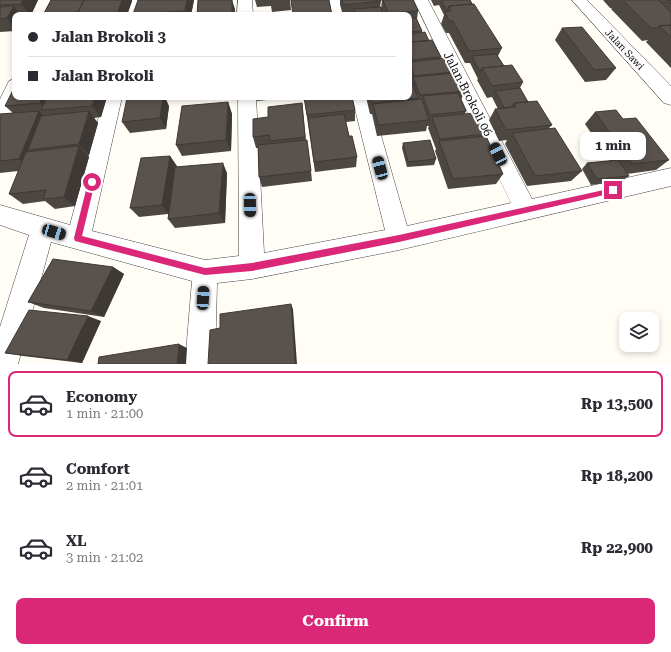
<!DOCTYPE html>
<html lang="en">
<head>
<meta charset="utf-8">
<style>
  body { margin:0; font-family:"Roboto Serif",serif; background:#f2f2f3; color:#2b2b33; height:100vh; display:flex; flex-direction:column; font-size:15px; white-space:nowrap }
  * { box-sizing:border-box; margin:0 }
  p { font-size:13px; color:#7c7c81 }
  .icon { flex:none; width:22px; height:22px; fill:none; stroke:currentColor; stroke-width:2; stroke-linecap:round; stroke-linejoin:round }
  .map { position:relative; height:364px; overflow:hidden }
  .details { display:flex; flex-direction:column; background:#fff; flex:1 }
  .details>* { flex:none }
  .banner { position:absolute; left:12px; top:12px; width:400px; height:88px; border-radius:8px; box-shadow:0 2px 6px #0003; display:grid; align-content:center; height:88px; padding:0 16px; background:#fff }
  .fabs { position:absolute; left:619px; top:312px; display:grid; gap:8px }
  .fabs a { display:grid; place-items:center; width:40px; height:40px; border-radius:8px; background:#fff; box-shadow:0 2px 6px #0003; font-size:20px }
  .end { position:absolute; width:18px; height:18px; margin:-9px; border:5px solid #db2777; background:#fff; box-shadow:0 0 0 2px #fff }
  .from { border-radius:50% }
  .bubble { position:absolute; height:28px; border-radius:8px; background:#fff; box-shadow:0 2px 6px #0003; font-size:13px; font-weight:700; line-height:28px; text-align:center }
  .car { position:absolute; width:12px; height:24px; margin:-12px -6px; border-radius:5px; box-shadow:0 0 3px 1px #0007; background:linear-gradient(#222 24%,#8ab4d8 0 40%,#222 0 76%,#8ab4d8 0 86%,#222 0) }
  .banner b { display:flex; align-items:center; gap:14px; height:38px; font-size:15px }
  .banner b+b { border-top:1px solid #e1e1e2 }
  .banner i { width:10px; height:10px; background:#2b2b33 }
  ul { padding:7px 0 0; list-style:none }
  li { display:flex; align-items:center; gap:12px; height:66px; margin:0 8px 6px; padding:0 8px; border:2px solid transparent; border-radius:8px }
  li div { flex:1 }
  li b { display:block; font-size:15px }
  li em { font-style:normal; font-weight:700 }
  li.selected { border-color:#db2777 }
  li>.icon { width:36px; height:36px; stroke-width:1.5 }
  .primary-button { display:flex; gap:8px; margin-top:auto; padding:8px 16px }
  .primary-button a { flex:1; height:46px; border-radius:8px; background:#db2777; color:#fff; font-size:16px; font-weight:700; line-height:46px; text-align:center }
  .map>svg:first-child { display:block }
</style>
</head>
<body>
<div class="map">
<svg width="671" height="364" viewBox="0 0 671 364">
  <rect width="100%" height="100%" fill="#fffdf5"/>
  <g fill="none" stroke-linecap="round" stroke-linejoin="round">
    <defs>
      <path id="street" d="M 130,0 L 144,0 L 141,15 L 125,15 Z
        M 238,0 L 252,0 L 253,15 L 237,15 Z
        M 329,0 L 343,0 L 348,15 L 332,15 Z
        M 414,0 L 428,0 L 532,199 L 671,168 L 671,186 L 399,250 L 252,279 L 217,283 L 215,364 L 185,364 L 192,281 L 51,242 L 18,364 L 0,364 L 0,327 L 29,235 L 0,225 L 0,205 L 70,225 L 104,97 L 122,97 L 92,231 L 205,260 L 239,256 L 238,97 L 256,97 L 264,253 L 385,230 L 352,97 L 370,97 L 407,226 L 511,203 Z
        M 572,0 L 587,0 L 671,86 L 671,105 L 664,103 Z
        M 15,79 L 15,97 L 19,97 L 7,126 L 0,128 L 0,99 L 9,81 Z"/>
    </defs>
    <use href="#street" stroke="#444" stroke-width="1"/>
    <use href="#street" fill="#fff" fill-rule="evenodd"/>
  </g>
  <path fill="#4d4742" d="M 0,0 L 38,0 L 31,15 L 15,15 L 15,31 L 0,32 Z
    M 51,0 L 132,0 L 132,1 L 127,15 L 43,15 Z
    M 194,0 L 191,15 L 133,15 L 133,14 Z
    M 255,0 L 290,0 L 291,10 L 272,12 L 271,6 L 257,7 Z
    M 340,0 L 381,0 L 381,1 L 380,7 L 381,9 L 382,0 L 413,0 L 418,11 L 417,19 L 422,31 L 422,32 L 429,41 L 441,57 L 440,59 L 452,72 L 452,73 L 465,91 L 461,100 L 466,111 L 465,114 L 485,134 L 484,136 L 503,174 L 496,184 L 448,189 L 435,151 L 436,149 L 428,128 L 429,126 L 427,126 L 426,131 L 377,136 L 372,114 L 370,114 L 366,97 L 409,97 L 409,15 L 343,15 L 340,5 Z
    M 431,0 L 470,0 L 502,48 L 498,56 L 504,66 L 523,82 L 520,88 L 528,102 L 552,125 L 549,128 L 582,171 L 571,181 L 527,186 L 505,144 L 507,140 L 499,141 L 489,120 L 495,109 L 498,109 L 492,97 L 487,98 L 477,80 L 478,79 L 470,63 L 465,63 L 449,33 L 446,33 L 441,24 L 444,15 L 439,5 L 434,6 Z
    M 603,0 L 671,0 L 671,68 L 646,42 L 648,40 L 642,41 L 611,9 L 612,8 L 610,8 Z
    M 235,9 L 235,15 L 197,15 Z
    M 562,28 L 616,68 L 606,80 L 585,82 L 555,40 Z
    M 15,97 L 107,97 L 101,117 L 94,118 L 98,123 L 89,155 L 88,155 L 89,157 L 75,206 L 55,209 L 45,201 L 23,204 L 9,194 L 18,171 L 0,173 L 0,114 L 13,113 L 5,106 Z
    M 256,97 L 296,97 L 257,101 Z
    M 304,97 L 355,110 L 355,121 L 346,122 L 349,136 L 357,157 L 356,167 L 315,172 Z
    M 228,102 L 232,114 L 231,151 L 182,156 L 176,145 Z
    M 302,103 L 306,140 L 311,171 L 312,181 L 262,187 L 259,177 L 258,148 L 256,148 L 253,137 L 268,117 Z
    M 169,106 L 166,129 L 130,133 L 122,122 Z
    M 595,112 L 623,119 L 669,160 L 656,170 L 627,174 L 629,176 L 622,181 L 591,185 L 582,169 L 587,163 L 610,161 L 585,124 Z
    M 403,143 L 436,159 L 434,165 L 407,167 L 402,148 Z
    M 170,156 L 177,167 L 227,173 L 225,223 L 175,228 L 168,219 L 168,214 L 139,217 L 130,208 Z
    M 113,267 L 124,274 L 104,317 L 44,308 L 28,302 Z
    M 101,321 L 82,363 L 23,356 L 5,353 Z"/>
  <path fill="#3f3936" d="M 23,0 L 38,0 L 31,15 L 30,15 L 21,4 Z
    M 122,0 L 132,0 L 132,1 L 127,15 L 117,15 Z
    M 187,0 L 194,0 L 191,15 L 187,15 L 185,11 Z
    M 232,0 L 235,9 L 235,15 L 232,15 Z
    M 14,6 L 20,15 L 15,15 L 15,28 L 7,18 Z
    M 42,97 L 58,97 L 47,110 L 40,103 Z
    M 95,97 L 107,97 L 101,117 L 92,106 Z
    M 163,97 L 165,97 L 169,106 L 166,129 L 160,118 Z
    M 228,102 L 232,114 L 231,151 L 226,140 Z
    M 39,111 L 50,122 L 28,150 L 37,157 L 32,170 L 19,159 Z
    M 89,111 L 98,123 L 89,155 L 79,144 Z
    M 79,146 L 89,157 L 75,206 L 64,197 Z
    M 170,156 L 177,166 L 169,214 L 162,205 Z
    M 223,163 L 227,173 L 225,223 L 219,213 Z
    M 113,267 L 124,274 L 104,317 L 91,311 Z
    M 291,304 L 293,309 L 297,364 L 295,364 Z
    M 88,316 L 101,321 L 82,363 L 67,360 Z
    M 179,344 L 187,348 L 186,364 L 177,364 Z"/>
  <path fill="#5a524d" stroke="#3f3936" d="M 0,0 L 23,0 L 21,4 L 0,5 Z
    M 51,0 L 84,0 L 78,12 L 43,15 Z
    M 84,0 L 122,0 L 117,15 L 77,15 Z
    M 138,0 L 187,0 L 185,11 L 133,14 Z
    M 198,0 L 232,0 L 232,13 L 208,15 L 197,15 Z
    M 291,0 L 329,0 L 332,15 L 293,15 Z
    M 342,0 L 381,0 L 381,1 L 343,5 Z
    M 383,0 L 413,0 L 418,11 L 388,13 Z
    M 441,0 L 470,0 L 472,4 L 449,6 L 447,11 Z
    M 623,0 L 658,0 L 671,12 L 671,25 L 659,26 L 657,28 L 651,28 Z
    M 671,0 L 671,4 L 667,1 Z
    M 474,4 L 502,48 L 469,51 L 453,21 L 449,21 L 445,12 L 451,11 L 449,6 Z
    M 14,6 L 7,18 L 0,19 L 0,7 Z
    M 381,7 L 383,15 L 355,15 L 354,9 Z
    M 409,18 L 416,18 L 422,31 L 409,32 Z
    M 671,25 L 671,37 L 659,26 Z
    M 582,27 L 616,68 L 594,70 L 562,28 Z
    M 425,32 L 429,41 L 409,42 L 409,34 Z
    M 432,40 L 441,57 L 409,60 L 409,42 Z
    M 496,54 L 504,66 L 482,68 L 480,72 L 472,56 Z
    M 446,58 L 452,72 L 414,76 L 409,62 Z
    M 512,65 L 523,82 L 492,86 L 482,68 Z
    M 456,73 L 465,91 L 420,95 L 413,77 Z
    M 409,79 L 411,79 L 418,98 L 372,103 L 370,97 L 409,97 Z
    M 15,86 L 15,97 L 42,97 L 40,103 L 5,106 Z
    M 520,88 L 528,102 L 514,103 L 512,107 L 504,108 L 495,91 Z
    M 458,93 L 466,111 L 430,115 L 423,96 Z
    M 47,97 L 95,97 L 92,106 L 41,110 Z
    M 137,97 L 163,97 L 160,118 L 122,122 L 127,98 Z
    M 304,97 L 352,97 L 355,110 L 307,115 Z
    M 422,99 L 429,120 L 378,125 L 373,104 Z
    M 537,101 L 552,125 L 506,130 L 495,109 L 516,107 L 514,103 Z
    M 228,102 L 226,140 L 176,145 L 182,106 Z
    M 302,103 L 305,137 L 270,141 L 269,135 L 253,137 L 253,119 L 268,117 L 268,107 Z
    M 616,110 L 623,119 L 636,118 L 669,160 L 632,164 L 595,112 Z
    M 39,111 L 19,159 L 0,161 L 0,114 Z
    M 89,111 L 79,144 L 28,150 L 41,116 Z
    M 475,113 L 485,134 L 440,139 L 432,117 Z
    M 344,114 L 349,136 L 352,136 L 357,157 L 314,162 L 308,118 Z
    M 555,128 L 582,171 L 535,176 L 512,133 Z
    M 486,136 L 503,174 L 453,179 L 439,141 Z
    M 307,140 L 311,171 L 259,177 L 258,145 Z
    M 430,140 L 436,159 L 408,162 L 403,143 Z
    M 79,146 L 64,197 L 43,199 L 46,190 L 9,194 L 26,152 Z
    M 170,156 L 162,205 L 130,208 L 141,158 Z
    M 618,160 L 629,176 L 597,179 L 587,163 Z
    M 223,163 L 219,213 L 168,219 L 175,167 Z
    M 53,259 L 113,267 L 91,311 L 28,302 Z
    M 291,304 L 295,364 L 208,364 L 210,330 L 220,328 L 220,314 Z
    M 29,310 L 88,316 L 67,360 L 5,353 Z
    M 179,344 L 177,364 L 98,364 L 99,357 Z"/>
  <path fill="#db2777" d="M 92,179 L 95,182 L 82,236 L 205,268 L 252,263 L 399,235 L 613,188 L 616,190 L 613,193 L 399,242 L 252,271 L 205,275 L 75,241 L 74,238 L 88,182 Z"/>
  <g text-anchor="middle" stroke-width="4" stroke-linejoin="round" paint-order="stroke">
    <g font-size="10" fill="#111" stroke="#fff">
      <text transform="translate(625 49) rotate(47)" y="4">Jalan Sawi</text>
    </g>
    <g font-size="12" fill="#111" stroke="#fff">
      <text transform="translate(468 94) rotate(63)" y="4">Jalan Brokoli 06</text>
    </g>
  </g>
</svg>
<div class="fabs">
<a><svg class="icon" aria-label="layers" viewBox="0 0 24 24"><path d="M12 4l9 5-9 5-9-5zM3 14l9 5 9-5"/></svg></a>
</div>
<i class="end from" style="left:92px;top:182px"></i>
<i class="end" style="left:613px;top:190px"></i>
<div class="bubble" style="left:580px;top:132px;width:66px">1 min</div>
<i class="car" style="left:498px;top:154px;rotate:334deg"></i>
<i class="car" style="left:380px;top:168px;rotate:345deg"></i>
<i class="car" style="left:250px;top:205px;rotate:179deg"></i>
<i class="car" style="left:54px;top:232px;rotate:106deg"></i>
<i class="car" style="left:203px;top:298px;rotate:3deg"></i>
<div class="banner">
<b><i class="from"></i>Jalan Brokoli 3</b>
<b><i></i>Jalan Brokoli</b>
</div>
</div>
<section class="details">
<ul>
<li class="selected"><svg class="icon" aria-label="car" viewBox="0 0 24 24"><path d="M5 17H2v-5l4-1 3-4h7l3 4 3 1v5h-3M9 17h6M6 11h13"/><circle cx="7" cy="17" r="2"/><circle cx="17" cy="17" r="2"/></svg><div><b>Economy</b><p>1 min · 21:00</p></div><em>Rp 13,500</em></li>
<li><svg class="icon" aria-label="car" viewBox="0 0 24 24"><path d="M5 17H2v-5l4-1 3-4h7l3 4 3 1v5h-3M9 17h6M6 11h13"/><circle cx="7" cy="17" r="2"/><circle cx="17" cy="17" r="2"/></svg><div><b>Comfort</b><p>2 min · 21:01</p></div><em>Rp 18,200</em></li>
<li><svg class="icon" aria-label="car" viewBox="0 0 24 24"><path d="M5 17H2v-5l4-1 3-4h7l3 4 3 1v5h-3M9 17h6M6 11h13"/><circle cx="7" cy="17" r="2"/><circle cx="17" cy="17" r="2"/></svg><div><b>XL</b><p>3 min · 21:02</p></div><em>Rp 22,900</em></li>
</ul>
<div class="primary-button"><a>Confirm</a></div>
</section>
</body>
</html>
